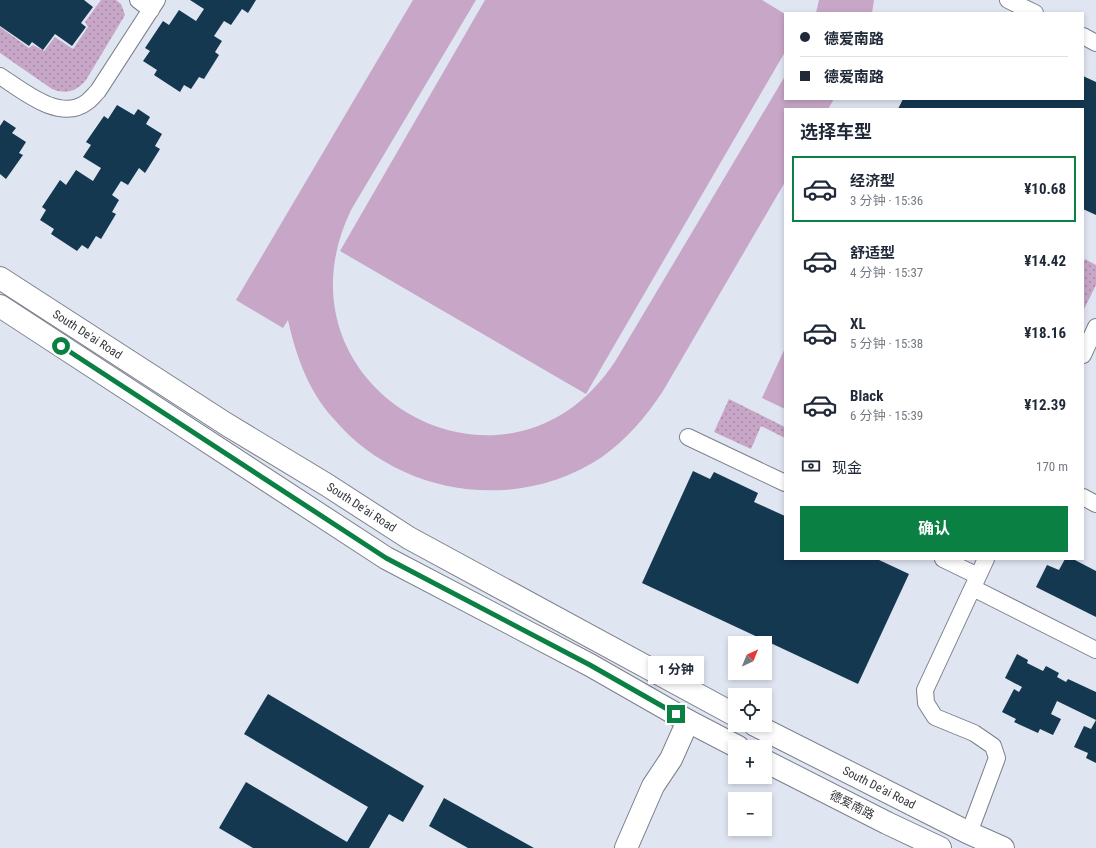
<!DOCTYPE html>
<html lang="zh">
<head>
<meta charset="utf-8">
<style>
  body { margin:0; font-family:"Roboto Condensed","Noto Sans SC",sans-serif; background:#f2f2f3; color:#1f2937; height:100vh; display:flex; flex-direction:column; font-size:15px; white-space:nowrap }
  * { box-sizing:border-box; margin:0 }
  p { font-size:13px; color:#747a83 }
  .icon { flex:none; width:22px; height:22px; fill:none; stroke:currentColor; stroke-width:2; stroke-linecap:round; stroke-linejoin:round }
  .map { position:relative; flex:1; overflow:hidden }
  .drawer { position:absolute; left:784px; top:108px; width:300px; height:452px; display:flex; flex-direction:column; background:#fff; border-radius:0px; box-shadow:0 2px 6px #0003 }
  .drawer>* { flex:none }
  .banner { position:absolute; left:784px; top:12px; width:300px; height:88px; border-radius:0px; box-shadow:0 2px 6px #0003; display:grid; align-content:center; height:88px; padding:0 16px; background:#fff }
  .needle { width:26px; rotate:43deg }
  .tools { position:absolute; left:728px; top:636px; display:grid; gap:8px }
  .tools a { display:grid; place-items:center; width:44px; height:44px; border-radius:0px; background:#fff; box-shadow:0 2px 6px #0003; font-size:20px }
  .end { position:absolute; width:18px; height:18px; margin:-9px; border:5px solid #0b8043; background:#fff; box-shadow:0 0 0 2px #fff }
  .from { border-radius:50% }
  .bubble { position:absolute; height:28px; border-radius:0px; background:#fff; box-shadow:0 2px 6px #0003; font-size:13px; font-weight:700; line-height:28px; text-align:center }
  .banner b { display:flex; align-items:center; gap:14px; height:38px; font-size:15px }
  .banner b+b { border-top:1px solid #e0e1e3 }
  .banner i { width:10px; height:10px; background:#1f2937 }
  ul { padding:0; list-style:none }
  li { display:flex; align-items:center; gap:12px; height:66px; margin:0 8px 6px; padding:0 8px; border:2px solid transparent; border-radius:0px }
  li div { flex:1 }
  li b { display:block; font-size:15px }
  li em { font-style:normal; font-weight:700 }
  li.current { border-color:#0b8043 }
  li>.icon { width:36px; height:36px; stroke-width:1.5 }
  h2 { padding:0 16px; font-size:18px; line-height:48px }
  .pay { display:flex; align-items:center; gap:10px; height:44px; padding:0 16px; font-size:15px }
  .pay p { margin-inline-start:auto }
  .primary-button { display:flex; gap:8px; margin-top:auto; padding:8px 16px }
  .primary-button a { flex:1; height:46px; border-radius:0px; background:#0b8043; color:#fff; font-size:16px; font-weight:700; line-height:46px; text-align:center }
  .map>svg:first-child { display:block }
</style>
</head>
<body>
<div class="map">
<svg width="1096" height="848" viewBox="0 0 1096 848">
  <defs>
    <pattern id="grass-dots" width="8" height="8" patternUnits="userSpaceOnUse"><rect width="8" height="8" fill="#c7a6c7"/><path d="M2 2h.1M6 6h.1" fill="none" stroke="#a288a3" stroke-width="1.8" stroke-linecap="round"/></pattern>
  </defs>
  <rect width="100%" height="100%" fill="#e0e5f2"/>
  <path fill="url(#grass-dots)" d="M 101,0 L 116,0 L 121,4 L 125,15 L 86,80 C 77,91 66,95 52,89 L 0,53 L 0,27 L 29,48 L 33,45 L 44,51 L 55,37 L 73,49 L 88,27 L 85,22 Z
    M 1085,259 L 1096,265 L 1096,285 L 1083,311 L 1083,264 Z
    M 729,399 L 785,427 L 785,438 L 761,426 L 751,449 L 714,432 Z"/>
  <path fill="#c7a6c7" d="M 413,0 L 476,0 L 351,210 C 265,389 508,527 616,360 L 785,76 L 785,99 L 834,99 L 828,109 L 785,109 L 785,182 L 663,391 C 646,417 627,439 602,457 C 517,514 398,496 333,418 C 308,390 296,356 288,320 L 283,328 L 236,300 Z
    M 485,0 L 762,0 L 785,14 L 785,52 L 586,394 L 340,251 Z
    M 819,0 L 874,0 L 872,13 L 816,13 Z
    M 785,348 L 785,409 L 762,398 Z"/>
  <path fill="#143850" d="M 0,0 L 84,0 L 93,7 L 81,23 L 86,27 L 72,46 L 55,34 L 43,50 L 32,42 L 29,46 L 0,26 Z
    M 190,0 L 256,0 L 248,13 L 242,9 L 231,25 L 224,21 L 214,36 L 222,41 L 215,52 L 219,55 L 204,79 L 199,77 L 191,89 L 184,85 L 180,92 L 154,75 L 157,70 L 143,61 L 150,51 L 145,48 L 163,21 L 169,25 L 179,10 L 196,21 L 204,9 Z
    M 1083,76 L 1096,82 L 1096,215 L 1083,209 L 1083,109 L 898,109 L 903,99 L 1083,99 Z
    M 117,105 L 134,115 L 138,109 L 150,117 L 146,124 L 162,134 L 155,146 L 160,149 L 145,173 L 139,168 L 128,185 L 121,181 L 112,195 L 119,200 L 112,212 L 116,214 L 101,239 L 96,236 L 88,249 L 82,245 L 77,251 L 51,234 L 54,229 L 40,220 L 46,210 L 42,207 L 60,180 L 66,185 L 76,170 L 93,181 L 101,168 L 83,157 L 91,145 L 86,142 L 104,116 L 108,119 Z
    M 4,120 L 16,128 L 12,133 L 26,142 L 19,153 L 23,155 L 6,179 L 0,174 L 0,126 Z
    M 693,471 L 710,479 L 714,472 L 758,493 L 754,502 L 785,516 L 785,559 L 877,559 L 909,574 L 858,684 L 642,583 Z
    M 1065,559 L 1073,559 L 1096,571 L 1096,617 L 1036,587 L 1047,565 L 1059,570 Z
    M 1017,654 L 1028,660 L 1027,663 L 1043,671 L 1046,666 L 1059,673 L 1057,677 L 1066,682 L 1068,679 L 1096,692 L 1096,763 L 1086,758 L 1088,753 L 1074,747 L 1084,726 L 1091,729 L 1096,720 L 1057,701 L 1051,714 L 1061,719 L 1053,735 L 1040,729 L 1038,733 L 1014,722 L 1016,719 L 1002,712 L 1014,689 L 1019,692 L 1022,687 L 1005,678 Z
    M 268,694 L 424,786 L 403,822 L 389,814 L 369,848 L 253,848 L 219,828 L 246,782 L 347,842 L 368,807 L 244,734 Z
    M 444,798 L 534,848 L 468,848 L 429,826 Z"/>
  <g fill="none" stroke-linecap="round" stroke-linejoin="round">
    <defs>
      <path id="service" d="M 138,0 L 151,10
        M 1008,0 L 1035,13
        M 1083,36 L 1096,43
        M 0,76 C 22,90 60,123 87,102 C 91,99 94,95 98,91 L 157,0
        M 1083,355 L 1096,327
        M 688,437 L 785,483
        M 1083,497 L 1096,504
        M 943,559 L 978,576
        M 973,588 L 1096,650
        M 969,833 L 997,758 L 993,746 L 974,733 L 935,717 L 926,703 L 925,690 L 986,559"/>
      <path id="minor" d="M 626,848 L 653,786 L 671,759 L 688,721"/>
      <g id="secondary">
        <path id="s1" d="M 0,278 L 226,424 L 327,485 L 409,538 L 735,715"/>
        <path d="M 0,306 L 386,558 L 590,665 L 688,721 L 738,747"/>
        <path id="s2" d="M 755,725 L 969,833 L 1003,848"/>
        <path d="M 765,761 L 887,823 L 940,848"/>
      </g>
    </defs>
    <use href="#service" stroke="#7c808c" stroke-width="18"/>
    <use href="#minor" stroke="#7c808c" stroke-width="24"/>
    <use href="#secondary" stroke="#7c808c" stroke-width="24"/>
    <use href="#service" stroke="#fff" stroke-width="16"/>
    <use href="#minor" stroke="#fff" stroke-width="22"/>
    <use href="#secondary" stroke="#fff" stroke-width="22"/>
  </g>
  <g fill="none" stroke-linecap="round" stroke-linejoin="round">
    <path stroke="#0b8043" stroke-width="5" d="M 61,346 L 386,558 L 590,665 L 676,714"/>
  </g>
  <g text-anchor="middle" stroke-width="4" stroke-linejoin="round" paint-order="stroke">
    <g font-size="12" fill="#34363b" stroke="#fff">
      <text dy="4" stroke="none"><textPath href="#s1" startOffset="104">South De'ai Road</textPath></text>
      <text dy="4" stroke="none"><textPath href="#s1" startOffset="428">South De'ai Road</textPath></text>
      <text dy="4" stroke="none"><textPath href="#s2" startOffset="139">South De'ai Road</textPath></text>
      <text transform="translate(852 805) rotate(27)" y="4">德爱南路</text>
    </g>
  </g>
</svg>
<div class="tools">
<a><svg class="needle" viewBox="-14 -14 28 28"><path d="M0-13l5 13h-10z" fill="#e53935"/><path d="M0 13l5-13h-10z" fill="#747a83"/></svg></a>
<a><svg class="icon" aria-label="locate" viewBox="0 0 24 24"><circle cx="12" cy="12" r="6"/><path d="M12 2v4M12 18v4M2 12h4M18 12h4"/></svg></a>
<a>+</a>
<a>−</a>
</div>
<i class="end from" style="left:61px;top:346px"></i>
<i class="end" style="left:676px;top:714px"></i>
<div class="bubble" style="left:648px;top:656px;width:56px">1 分钟</div>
<div class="banner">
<b><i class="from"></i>德爱南路</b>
<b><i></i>德爱南路</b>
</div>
<section class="drawer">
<h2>选择车型</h2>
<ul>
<li class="current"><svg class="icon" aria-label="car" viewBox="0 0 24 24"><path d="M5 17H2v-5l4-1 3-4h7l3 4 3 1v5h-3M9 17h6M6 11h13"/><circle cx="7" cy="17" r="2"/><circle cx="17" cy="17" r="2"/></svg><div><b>经济型</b><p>3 分钟 · 15:36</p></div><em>¥10.68</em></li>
<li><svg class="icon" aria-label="car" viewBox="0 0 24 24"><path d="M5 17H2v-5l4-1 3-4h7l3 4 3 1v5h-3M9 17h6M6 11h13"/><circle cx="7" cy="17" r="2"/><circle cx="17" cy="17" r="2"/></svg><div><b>舒适型</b><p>4 分钟 · 15:37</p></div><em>¥14.42</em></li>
<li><svg class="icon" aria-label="car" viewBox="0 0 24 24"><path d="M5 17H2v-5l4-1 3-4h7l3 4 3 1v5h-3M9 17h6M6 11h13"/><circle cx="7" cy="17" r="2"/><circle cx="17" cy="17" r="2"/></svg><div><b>XL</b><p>5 分钟 · 15:38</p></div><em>¥18.16</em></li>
<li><svg class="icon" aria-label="car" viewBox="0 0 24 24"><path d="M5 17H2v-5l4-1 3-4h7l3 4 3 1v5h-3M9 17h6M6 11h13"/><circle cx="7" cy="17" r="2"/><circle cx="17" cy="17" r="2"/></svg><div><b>Black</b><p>6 分钟 · 15:39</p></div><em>¥12.39</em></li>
</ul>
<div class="pay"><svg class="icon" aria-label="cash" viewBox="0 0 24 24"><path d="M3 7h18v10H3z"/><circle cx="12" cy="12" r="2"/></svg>现金<p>170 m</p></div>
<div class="primary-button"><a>确认</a></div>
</section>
</div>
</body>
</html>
